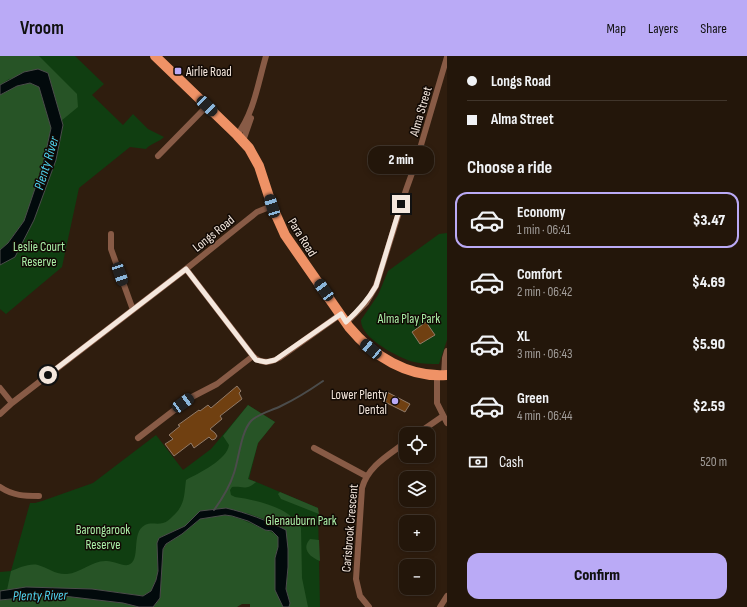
<!DOCTYPE html>
<html lang="en">
<head>
<meta charset="utf-8">
<style>
  body { margin:0; font-family:"Sofia Sans Condensed",sans-serif; background:#2b1f13; color:#f1f3f6; height:100vh; display:flex; flex-direction:column; font-size:15px; white-space:nowrap }
  * { box-sizing:border-box; margin:0 }
  p { font-size:13px; color:#a39f9c }
  .icon { flex:none; width:22px; height:22px; fill:none; stroke:currentColor; stroke-width:2; stroke-linecap:round; stroke-linejoin:round }
  .map { position:relative; flex:1; overflow:hidden }
  .side { display:flex; flex-direction:column; background:#23160a; width:300px }
  .side>* { flex:none }
  .top-card { display:grid; align-content:center; height:88px; padding:0 20px; background:#23160a }
  .fabs { position:absolute; left:399px; top:371px; display:grid; gap:8px }
  .fabs a { display:grid; place-items:center; width:36px; height:36px; border-radius:8px; background:#23160a; box-shadow:0 2px 6px #0003,0 0 0 1px #40352b; font-size:20px }
  .end { position:absolute; width:18px; height:18px; margin:-9px; border:5px solid #f4e7dd; background:#111; box-shadow:0 0 0 2px #111 }
  .from { border-radius:50% }
  .bubble { position:absolute; height:28px; border-radius:12px; background:#23160a; box-shadow:0 2px 6px #0003,0 0 0 1px #40352b; font-size:13px; font-weight:800; line-height:28px; text-align:center }
  .car { position:absolute; width:12px; height:24px; margin:-12px -6px; border-radius:5px; box-shadow:0 0 3px 1px #0007; background:linear-gradient(#222 24%,#8ab4d8 0 40%,#222 0 76%,#8ab4d8 0 86%,#222 0) }
  .top-card b { display:flex; align-items:center; gap:14px; height:38px; font-size:15px }
  .top-card b+b { border-top:1px solid #40352b }
  .top-card i { width:10px; height:10px; background:#f1f3f6 }
  ul { padding:0; list-style:none }
  li { display:flex; align-items:center; gap:12px; height:56px; margin:0 8px 6px; padding:0 12px; border:2px solid transparent; border-radius:12px }
  li div { flex:1 }
  li b { display:block; font-size:15px }
  li em { font-style:normal; font-weight:800 }
  li.active { border-color:#baaaf6 }
  li>.icon { width:36px; height:36px; stroke-width:1.5 }
  h2 { padding:0 20px; font-size:18px; line-height:48px }
  .pay { display:flex; align-items:center; gap:10px; height:44px; padding:0 20px; font-size:15px }
  .pay p { margin-inline-start:auto }
  .action { display:flex; gap:8px; margin-top:auto; padding:8px 20px }
  .action a { flex:1; height:46px; border-radius:12px; background:#baaaf6; color:#111; font-size:16px; font-weight:800; line-height:46px; text-align:center }
  header { display:flex; align-items:center; gap:24px; box-sizing:border-box; height:56px; padding:0 20px; background:#baaaf6; color:#111 }
  header strong { font-size:19px }
  nav { display:flex; gap:22px; margin-inline-start:auto; font-size:14px }
  main { display:flex; flex:1; min-height:0 }
  .map>svg:first-child { display:block }
</style>
</head>
<body>
<header>
<strong>Vroom</strong>
<nav><a>Map</a><a>Layers</a><a>Share</a></nav>
</header>
<main>
<div class="map">
<svg width="447" height="551" viewBox="0 0 447 551">
  <rect width="100%" height="100%" fill="#2f1d0e"/>
  <path fill="#103e11" d="M 0,0 L 75,0 L 104,28 L 92,39 L 123,69 L 133,58 L 148,73 L 164,81 C 158,87 151,87 146,93 L 130,91 L 79,132 L 62,211 L 6,258 L 0,253 Z
    M 447,177 L 447,284 L 439,308 C 431,308 423,308 414,306 C 399,302 360,282 361,264 L 378,239 L 388,215 L 439,178 Z
    M 248,349 L 275,366 L 258,387 L 249,423 L 318,452 L 320,551 L 289,551 L 290,547 L 166,480 L 158,515 L 92,533 L 6,543 L 139,551 L 0,551 L 0,516 L 11,515 L 30,447 L 35,447 L 42,445 L 93,427 L 156,379 L 183,414 L 211,393 Z"/>
  <path fill="#275426" d="M 0,0 L 39,0 L 77,38 L 78,51 L 61,65 L 48,17 L 9,23 L 0,29 Z
    M 30,27 L 39,31 L 51,72 L 43,109 L 24,165 L 8,187 L 0,194 L 0,39 L 17,30 Z
    M 248,349 L 275,366 L 258,387 L 248,423 L 256,426 C 246,435 243,430 232,431 L 230,434 L 231,439 L 235,441 C 256,444 290,451 301,472 L 302,522 L 308,551 L 289,551 L 290,547 L 286,533 L 288,511 L 288,493 L 285,474 L 269,465 L 247,457 L 200,455 L 185,470 L 159,482 L 157,487 L 158,515 L 156,524 L 151,535 L 143,540 L 92,533 L 7,534 L 11,515 C 19,512 29,507 38,509 C 48,512 56,519 67,518 C 81,517 92,504 107,505 C 113,505 122,510 128,509 C 142,505 130,477 145,469 C 151,466 157,469 163,467 C 167,466 170,463 173,460 C 185,449 184,440 186,424 C 199,417 227,404 229,389 L 223,380 Z
    M 280,436 L 318,452 L 319,458 L 281,443 L 278,438 Z
    M 225,459 C 239,461 251,468 264,473 C 270,476 273,476 278,481 L 278,491 L 275,502 L 283,551 L 250,551 L 250,548 L 242,548 L 237,551 L 153,551 L 160,542 L 162,496 L 166,488 L 182,478 L 200,463 Z
    M 310,483 L 319,484 L 320,505 C 310,501 301,493 310,483 Z
    M 55,539 L 123,547 L 139,551 L 0,551 L 0,544 Z"/>
  <path fill="#020a0c" stroke="#4b4c4b" d="M 38,13 L 48,17 L 63,69 L 56,104 L 34,164 L 15,201 L 0,209 L 0,194 L 8,187 L 24,165 L 43,109 L 51,72 L 39,31 L 30,27 L 17,30 L 0,39 L 0,29 L 24,16 Z
    M 226,452 C 247,457 266,464 286,474 L 288,493 L 288,511 L 286,533 L 290,547 L 289,551 L 283,551 L 275,534 L 275,502 L 278,491 L 278,481 L 272,475 L 265,474 L 248,465 L 232,460 L 225,459 L 200,463 L 182,478 L 166,488 L 163,493 L 160,542 L 153,551 L 139,551 L 123,547 L 55,539 L 0,544 L 0,535 L 26,531 L 92,533 L 143,540 L 151,535 L 156,524 L 158,515 L 157,487 L 159,482 L 185,470 L 200,455 Z"/>
  <g fill="none" stroke-linecap="round" stroke-linejoin="round">
    <path stroke="#4b4c4b" stroke-width="2" d="M 214,454 C 222,443 230,430 234,417 C 239,402 241,376 251,365 C 259,357 271,355 281,350 C 296,343 310,334 323,325"/>
  </g>
  <path fill="#704011" stroke="#917a68" d="M 426,266 L 435,279 L 420,288 L 412,276 Z
    M 237,330 L 241,335 L 239,337 L 242,343 L 220,360 L 222,363 L 210,373 L 215,377 L 217,380 L 215,383 L 212,384 L 209,381 L 194,392 L 191,387 L 174,400 L 165,388 L 173,383 L 169,379 L 180,370 L 178,369 L 199,354 L 200,355 L 208,349 L 211,352 Z
    M 385,335 L 410,348 L 405,356 L 385,346 L 387,343 L 382,340 Z"/>
  <g fill="none" stroke-linecap="round" stroke-linejoin="round">
    <path stroke="#885b46" stroke-width="6" d="M 237,79 C 254,57 258,27 266,0
      M 243,85 L 251,62
      M 158,100 L 207,50
      M 111,178 L 111,193 L 133,254
      M 186,213 L 253,300 C 261,308 270,307 279,302 L 341,258
      M 346,267 L 366,247 L 376,230 L 406,134 L 416,106 L 447,1
      M 437,319 L 437,347 L 447,367
      M 444,319 L 445,302 L 447,295
      M 0,332 L 12,347
      M 0,358 L 12,347 L 186,213 L 242,168 L 257,156 L 272,150
      M 417,378 L 443,360
      M 138,382 L 190,342 L 217,328 L 253,300
      M 314,392 L 366,420
      M 0,431 C 13,440 25,440 39,440
      M 369,551 L 360,540 L 356,523 L 362,432 C 368,410 389,399 406,386
      M 440,551 L 447,540"/>
    <path stroke="#ef9266" stroke-width="10" d="M 155,0 L 237,79 L 249,92 L 259,110 L 272,150 L 285,179 L 349,271 C 373,300 408,322 447,319"/>
  </g>
  <g fill="none" stroke-linecap="round" stroke-linejoin="round">
    <path stroke="#f4e7dd" stroke-width="5" d="M 48,319 L 186,213 L 256,304 L 266,306 L 275,304 L 341,258 L 346,266 C 358,255 368,244 376,230 L 401,148"/>
  </g>
  <g fill="#baaaf6" stroke="#110904" stroke-width="1.5">
    <rect x="174" y="11" width="8" height="8" rx="2"/>
    <circle cx="395" cy="345" r="4"/>
  </g>
  <g text-anchor="middle" stroke-width="3" stroke-linejoin="round" paint-order="stroke">
    <g font-size="13" fill="#f4e7dd" stroke="#110904" text-anchor="start">
      <text x="186" y="20">Airlie Road</text>
      <text x="387" y="343" text-anchor="end">Lower Plenty<tspan x="387" dy="15">Dental</tspan></text>
    </g>
    <g font-size="13" fill="#f4e7dd" stroke="#110904">
      <text transform="translate(420 55) rotate(-74)" y="5">Alma Street</text>
      <text transform="translate(213 177) rotate(-39)" y="5">Longs Road</text>
      <text transform="translate(303 181) rotate(58)" y="5">Para Road</text>
      <text transform="translate(349 472) rotate(-85)" y="5">Carisbrook Crescent</text>
    </g>
    <g font-size="13" fill="#abf0a8" stroke="#110904">
      <text x="39" y="195">Leslie Court<tspan x="39" dy="15">Reserve</tspan></text>
      <text x="409" y="267">Alma Play Park</text>
      <text x="301" y="469">Glenauburn Park</text>
      <text x="103" y="478">Barongarook<tspan x="103" dy="15">Reserve</tspan></text>
    </g>
    <g font-size="14" font-style="italic" fill="#4fd3ef" stroke="#110904">
      <text transform="translate(46 107) rotate(-73)" y="5">Plenty River</text>
      <text transform="translate(40 539) rotate(-1)" y="5">Plenty River</text>
    </g>
  </g>
</svg>
<div class="fabs">
<a><svg class="icon" aria-label="locate" viewBox="0 0 24 24"><circle cx="12" cy="12" r="6"/><path d="M12 2v4M12 18v4M2 12h4M18 12h4"/></svg></a>
<a><svg class="icon" aria-label="layers" viewBox="0 0 24 24"><path d="M12 4l9 5-9 5-9-5zM3 14l9 5 9-5"/></svg></a>
<a>+</a>
<a>−</a>
</div>
<i class="end from" style="left:48px;top:319px"></i>
<i class="end" style="left:401px;top:148px"></i>
<div class="bubble" style="left:368px;top:90px;width:66px">2 min</div>
<i class="car" style="left:207px;top:50px;rotate:134deg"></i>
<i class="car" style="left:272px;top:150px;rotate:343deg"></i>
<i class="car" style="left:120px;top:218px;rotate:161deg"></i>
<i class="car" style="left:324px;top:234px;rotate:324deg"></i>
<i class="car" style="left:371px;top:293px;rotate:310deg"></i>
<i class="car" style="left:183px;top:347px;rotate:54deg"></i>
</div>
<section class="side">
<div class="top-card">
<b><i class="from"></i>Longs Road</b>
<b><i></i>Alma Street</b>
</div>
<h2>Choose a ride</h2>
<ul>
<li class="active"><svg class="icon" aria-label="car" viewBox="0 0 24 24"><path d="M5 17H2v-5l4-1 3-4h7l3 4 3 1v5h-3M9 17h6M6 11h13"/><circle cx="7" cy="17" r="2"/><circle cx="17" cy="17" r="2"/></svg><div><b>Economy</b><p>1 min · 06:41</p></div><em>$3.47</em></li>
<li><svg class="icon" aria-label="car" viewBox="0 0 24 24"><path d="M5 17H2v-5l4-1 3-4h7l3 4 3 1v5h-3M9 17h6M6 11h13"/><circle cx="7" cy="17" r="2"/><circle cx="17" cy="17" r="2"/></svg><div><b>Comfort</b><p>2 min · 06:42</p></div><em>$4.69</em></li>
<li><svg class="icon" aria-label="car" viewBox="0 0 24 24"><path d="M5 17H2v-5l4-1 3-4h7l3 4 3 1v5h-3M9 17h6M6 11h13"/><circle cx="7" cy="17" r="2"/><circle cx="17" cy="17" r="2"/></svg><div><b>XL</b><p>3 min · 06:43</p></div><em>$5.90</em></li>
<li><svg class="icon" aria-label="car" viewBox="0 0 24 24"><path d="M5 17H2v-5l4-1 3-4h7l3 4 3 1v5h-3M9 17h6M6 11h13"/><circle cx="7" cy="17" r="2"/><circle cx="17" cy="17" r="2"/></svg><div><b>Green</b><p>4 min · 06:44</p></div><em>$2.59</em></li>
</ul>
<div class="pay"><svg class="icon" aria-label="cash" viewBox="0 0 24 24"><path d="M3 7h18v10H3z"/><circle cx="12" cy="12" r="2"/></svg>Cash<p>520 m</p></div>
<div class="action"><a>Confirm</a></div>
</section>
</main>
</body>
</html>
